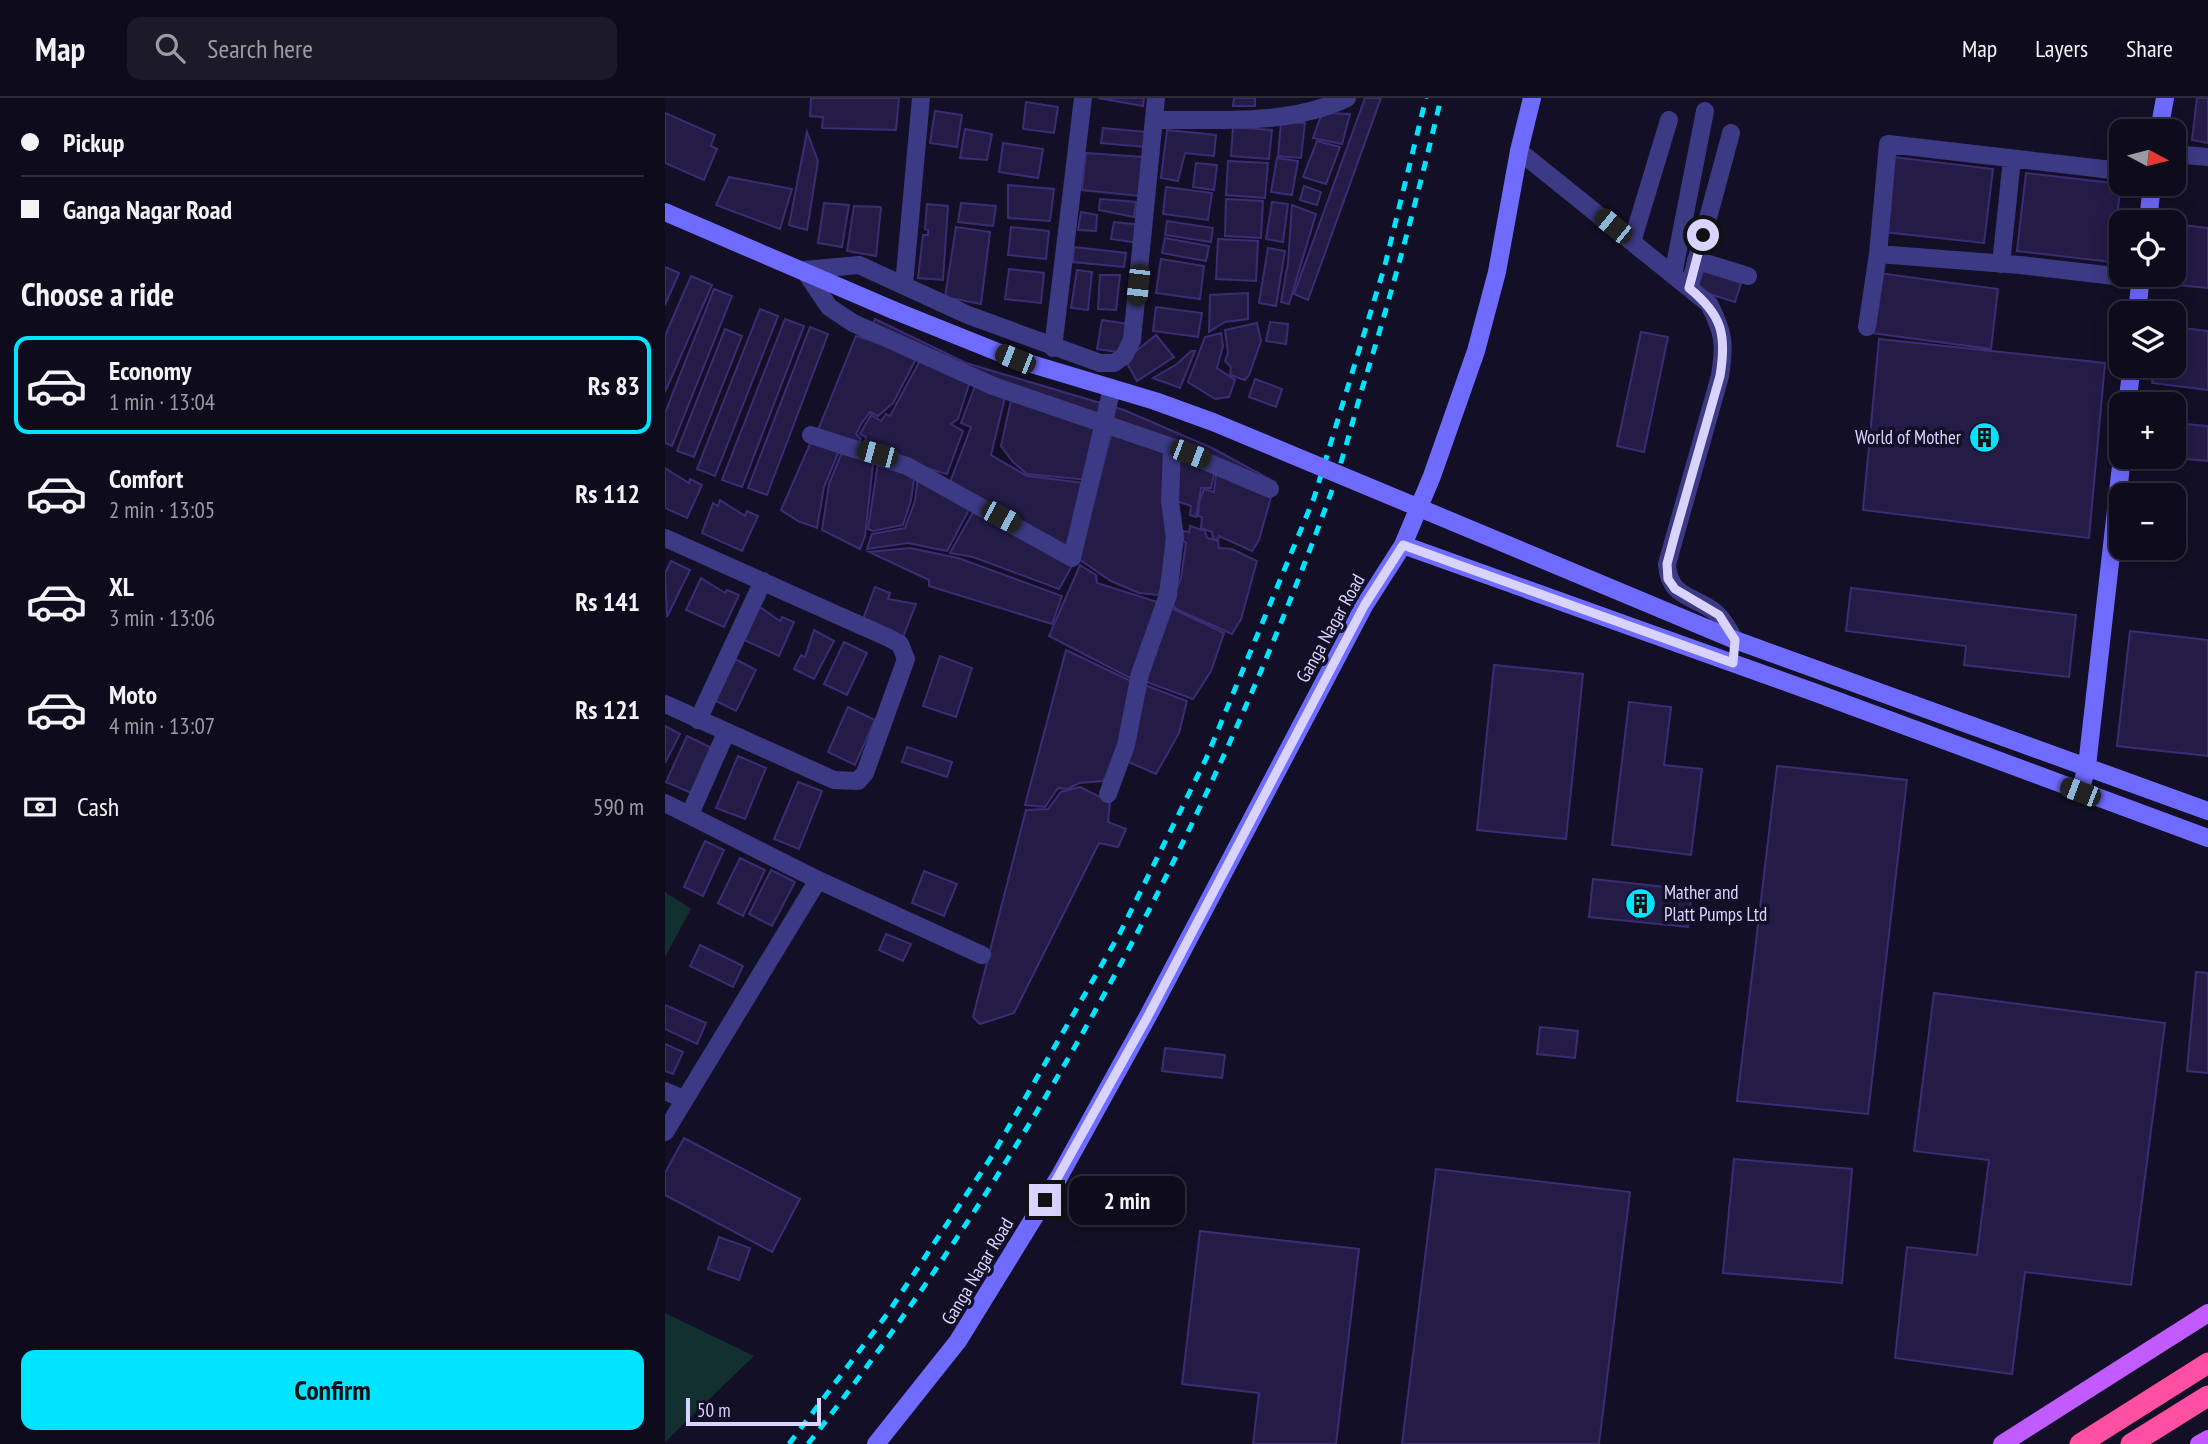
<!DOCTYPE html>
<html lang="en">
<head>
<meta charset="utf-8">
<style>
  body { margin:0; font-family:"PT Sans Narrow",sans-serif; background:#1c1929; color:#f1f3f6; height:100vh; display:flex; flex-direction:column; font-size:26px; white-space:nowrap }
  * { box-sizing:border-box; margin:0 }
  p { font-size:23px; color:#9b9ba3 }
  .icon { flex:none; width:38px; height:38px; fill:none; stroke:currentColor; stroke-width:2; stroke-linecap:round; stroke-linejoin:round }
  .map { position:relative; flex:1; overflow:hidden }
  .details { display:flex; flex-direction:column; background:#0e0b1c; width:665px }
  .details>* { flex:none }
  .banner { display:grid; align-content:center; height:154px; padding:0 21px; background:#0e0b1c }
  .needle { width:46px; rotate:97deg }
  .controls { position:absolute; left:1444px; top:21px; display:grid; gap:14px }
  .controls a { display:grid; place-items:center; width:77px; height:77px; border-radius:14px; background:#0e0b1c; box-shadow:0 4px 18px #0003,0 0 0 2px #2e2b3b; font-size:35px }
  .scale { position:absolute; left:21px; bottom:18px; width:135px; box-sizing:border-box; padding-left:7px; border:4px solid #d9d4ff; border-top:0; font-size:19px; line-height:24px; white-space:nowrap; color:#d9d4ff; -webkit-text-stroke:5px #130f26; paint-order:stroke }
  .end { position:absolute; width:32px; height:32px; margin:-16px; border:9px solid #d9d4ff; background:#111; box-shadow:0 0 0 4px #111 }
  .from { border-radius:50% }
  .bubble { position:absolute; height:49px; border-radius:14px; background:#0e0b1c; box-shadow:0 4px 18px #0003,0 0 0 2px #2e2b3b; font-size:23px; font-weight:700; line-height:49px; text-align:center }
  .car { position:absolute; width:21px; height:42px; margin:-21px -10px; border-radius:9px; box-shadow:0 0 5px 2px #0007; background:linear-gradient(#222 24%,#8ab4d8 0 40%,#222 0 76%,#8ab4d8 0 86%,#222 0) }
  .banner b { display:flex; align-items:center; gap:24px; height:66px; font-size:26px }
  .banner b+b { border-top:2px solid #2e2b3b }
  .banner i { width:18px; height:18px; background:#f1f3f6 }
  ul { padding:0; list-style:none }
  li { display:flex; align-items:center; gap:21px; height:98px; margin:0 14px 10px; padding:0 7px; border:4px solid transparent; border-radius:14px }
  li div { flex:1 }
  li b { display:block; font-size:26px }
  li em { font-style:normal; font-weight:700 }
  li.selected { border-color:#00e5ff }
  li>.icon { width:63px; height:63px; stroke-width:1.5 }
  h2 { padding:0 21px; font-size:32px; line-height:84px }
  .pay { display:flex; align-items:center; gap:18px; height:77px; padding:0 21px; font-size:26px }
  .pay p { margin-inline-start:auto }
  .cta { display:flex; gap:14px; margin-top:auto; padding:14px 21px }
  .cta a { flex:1; height:80px; border-radius:14px; background:#00e5ff; color:#111; font-size:28px; font-weight:700; line-height:80px; text-align:center }
  header { display:flex; align-items:center; gap:42px; box-sizing:border-box; height:98px; padding:0 35px; background:#0e0b1c; border-bottom:2px solid #2e2b3b }
  header strong { font-size:33px }
  nav { display:flex; gap:38px; margin-inline-start:auto; font-size:24px }
  .search { width:490px; height:63px; background:#1c1929; display:flex; align-items:center; gap:18px; box-sizing:border-box; padding:0 24px; border-radius:14px; color:#9b9ba3; font-size:26px }
  main { display:flex; flex:1; min-height:0 }
  .map>svg:first-child { display:block }
</style>
</head>
<body>
<header>
<strong>Map</strong>
<div class="search"><svg class="icon" aria-label="search" viewBox="0 0 24 24"><circle cx="10" cy="10" r="6"/><path d="M15 15l6 6"/></svg>Search here</div>
<nav><a>Map</a><a>Layers</a><a>Share</a></nav>
</header>
<main>
<section class="details">
<div class="banner">
<b><i class="from"></i>Pickup</b>
<b><i></i>Ganga Nagar Road</b>
</div>
<h2>Choose a ride</h2>
<ul>
<li class="selected"><svg class="icon" aria-label="car" viewBox="0 0 24 24"><path d="M5 17H2v-5l4-1 3-4h7l3 4 3 1v5h-3M9 17h6M6 11h13"/><circle cx="7" cy="17" r="2"/><circle cx="17" cy="17" r="2"/></svg><div><b>Economy</b><p>1 min · 13:04</p></div><em>Rs 83</em></li>
<li><svg class="icon" aria-label="car" viewBox="0 0 24 24"><path d="M5 17H2v-5l4-1 3-4h7l3 4 3 1v5h-3M9 17h6M6 11h13"/><circle cx="7" cy="17" r="2"/><circle cx="17" cy="17" r="2"/></svg><div><b>Comfort</b><p>2 min · 13:05</p></div><em>Rs 112</em></li>
<li><svg class="icon" aria-label="car" viewBox="0 0 24 24"><path d="M5 17H2v-5l4-1 3-4h7l3 4 3 1v5h-3M9 17h6M6 11h13"/><circle cx="7" cy="17" r="2"/><circle cx="17" cy="17" r="2"/></svg><div><b>XL</b><p>3 min · 13:06</p></div><em>Rs 141</em></li>
<li><svg class="icon" aria-label="car" viewBox="0 0 24 24"><path d="M5 17H2v-5l4-1 3-4h7l3 4 3 1v5h-3M9 17h6M6 11h13"/><circle cx="7" cy="17" r="2"/><circle cx="17" cy="17" r="2"/></svg><div><b>Moto</b><p>4 min · 13:07</p></div><em>Rs 121</em></li>
</ul>
<div class="pay"><svg class="icon" aria-label="cash" viewBox="0 0 24 24"><path d="M3 7h18v10H3z"/><circle cx="12" cy="12" r="2"/></svg>Cash<p>590 m</p></div>
<div class="cta"><a>Confirm</a></div>
</section>
<div class="map">
<svg width="1543" height="1346" viewBox="0 0 1543 1346">
  <rect width="100%" height="100%" fill="#130f26"/>
  <path fill="#12302f" d="M 0,794 L 26,811 L 0,859 Z
    M 0,1215 L 89,1258 L 0,1344 Z"/>
  <path fill="#241b47" stroke="#3b2d73" stroke-width="2" d="M 146,0 L 234,0 L 231,32 L 157,30 L 158,19 L 145,18 Z
    M 433,0 L 479,0 L 478,8 Z
    M 569,0 L 590,0 L 590,8 L 568,8 Z
    M 700,0 L 716,0 L 643,202 L 629,196 Z
    M 1532,0 L 1543,0 L 1543,45 L 1527,42 Z
    M 361,4 L 393,9 L 389,35 L 358,31 Z
    M 270,13 L 297,17 L 292,49 L 265,45 Z
    M 0,15 L 50,37 L 46,48 L 52,51 L 39,82 L 0,65 Z
    M 657,15 L 685,16 L 677,46 L 648,40 Z
    M 616,24 L 640,25 L 636,60 L 613,58 Z
    M 568,29 L 607,32 L 604,61 L 566,58 Z
    M 438,30 L 481,34 L 480,49 L 436,45 Z
    M 300,31 L 327,36 L 322,62 L 295,60 Z
    M 502,32 L 551,37 L 549,58 L 520,55 L 513,83 L 496,80 Z
    M 142,34 L 153,63 L 142,132 L 124,127 Z
    M 652,43 L 675,49 L 661,86 L 638,79 Z
    M 338,45 L 378,51 L 373,80 L 334,74 Z
    M 421,55 L 478,59 L 475,98 L 417,92 Z
    M 1228,59 L 1328,71 L 1319,145 L 1219,134 Z
    M 612,60 L 633,63 L 627,97 L 606,94 Z
    M 563,63 L 603,65 L 600,100 L 561,97 Z
    M 531,65 L 552,67 L 549,92 L 528,89 Z
    M 1361,75 L 1456,86 L 1446,164 L 1352,153 Z
    M 64,79 L 127,91 L 115,131 L 51,107 Z
    M 343,87 L 389,91 L 385,123 L 343,120 Z
    M 639,88 L 656,94 L 652,107 L 635,102 Z
    M 501,89 L 547,95 L 543,122 L 498,116 Z
    M 435,101 L 471,104 L 469,119 L 434,112 Z
    M 561,101 L 598,103 L 596,140 L 560,138 Z
    M 607,104 L 623,106 L 618,144 L 601,141 Z
    M 159,105 L 184,107 L 177,149 L 153,145 Z
    M 296,105 L 331,108 L 328,128 L 293,124 Z
    M 262,106 L 283,108 L 278,182 L 253,180 L 258,137 L 263,137 L 263,132 L 260,131 Z
    M 627,107 L 651,116 L 624,206 L 616,204 L 623,165 Z
    M 189,108 L 216,109 L 211,158 L 182,153 Z
    M 416,114 L 432,117 L 431,133 L 413,132 Z
    M 502,123 L 548,130 L 546,144 L 500,137 Z
    M 449,124 L 476,127 L 474,145 L 446,141 Z
    M 1518,127 L 1543,130 L 1543,190 L 1512,187 Z
    M 291,129 L 325,134 L 316,206 L 280,199 Z
    M 346,129 L 384,133 L 381,161 L 343,157 Z
    M 500,140 L 544,148 L 541,163 L 497,155 Z
    M 553,141 L 593,143 L 591,183 L 551,181 Z
    M 409,149 L 461,155 L 459,169 L 408,164 Z
    M 603,150 L 620,153 L 611,208 L 594,205 Z
    M 496,161 L 539,168 L 535,201 L 491,195 Z
    M 0,169 L 14,175 L 0,207 Z
    M 344,171 L 379,175 L 376,205 L 340,201 Z
    M 412,172 L 427,174 L 423,212 L 406,210 Z
    M 1038,173 L 1076,185 L 1070,204 L 1032,192 Z
    M 1213,175 L 1333,191 L 1326,251 L 1206,235 Z
    M 435,177 L 455,177 L 451,212 L 433,211 Z
    M 26,178 L 47,187 L 0,294 L 0,238 Z
    M 49,191 L 67,198 L 7,348 L 0,345 L 0,315 Z
    M 583,195 L 583,221 L 560,224 L 544,234 L 545,197 Z
    M 491,209 L 537,215 L 533,239 L 488,233 Z
    M 95,211 L 113,218 L 50,378 L 32,371 Z
    M 120,221 L 139,228 L 77,389 L 57,382 Z
    M 210,221 L 301,265 L 459,312 L 547,350 L 610,384 L 609,389 L 205,231 Z
    M 437,222 L 464,226 L 459,255 L 432,251 Z
    M 605,224 L 623,226 L 621,246 L 601,243 Z
    M 592,225 L 596,243 L 584,277 L 580,282 L 565,277 L 566,269 L 560,263 L 563,255 L 560,232 Z
    M 145,229 L 163,236 L 102,397 L 83,390 Z
    M 1508,229 L 1543,233 L 1543,292 L 1487,285 L 1489,268 L 1508,268 Z
    M 60,231 L 77,238 L 29,359 L 12,353 Z
    M 976,234 L 1003,239 L 979,354 L 952,348 Z
    M 556,235 L 558,248 L 552,270 L 570,282 L 564,299 L 550,301 L 523,284 L 540,239 Z
    M 491,237 L 509,259 L 472,283 L 460,262 Z
    M 191,238 L 253,257 L 228,305 L 213,318 L 205,314 L 196,326 L 191,336 L 196,341 L 192,349 L 151,337 Z
    M 1214,241 L 1440,265 L 1424,440 L 1198,412 Z
    M 526,253 L 530,253 L 515,290 L 488,280 L 512,266 Z
    M 258,257 L 306,280 L 293,321 L 286,326 L 298,333 L 282,376 L 227,360 L 200,346 L 201,339 L 195,336 L 206,317 L 216,323 L 221,316 L 225,318 Z
    M 590,281 L 617,291 L 611,309 L 584,299 Z
    M 312,283 L 341,295 L 326,357 L 362,378 L 420,385 L 402,452 L 284,387 L 306,329 L 296,325 Z
    M 347,298 L 432,331 L 423,382 L 362,376 L 348,364 L 336,348 Z
    M 1508,325 L 1543,328 L 1543,363 L 1498,359 L 1508,359 Z
    M 447,333 L 503,350 L 501,477 L 493,497 L 474,495 L 446,483 L 414,461 Z
    M 148,339 L 176,348 L 159,389 L 152,430 L 133,423 L 116,412 Z
    M 179,349 L 196,356 L 208,366 L 200,438 L 195,451 L 157,432 L 164,386 Z
    M 509,353 L 551,367 L 546,390 L 536,390 L 531,419 L 525,417 L 526,408 L 508,402 Z
    M 214,359 L 250,374 L 246,402 L 238,427 L 208,433 L 203,431 Z
    M 552,369 L 608,392 L 594,442 L 587,453 L 554,438 L 553,442 L 548,441 L 547,434 L 536,430 L 537,419 L 533,418 L 534,405 L 539,391 L 549,394 Z
    M 0,370 L 24,385 L 25,381 L 37,387 L 22,420 L 0,410 Z
    M 253,378 L 306,408 L 282,453 L 243,445 L 202,451 L 207,436 L 240,430 L 250,403 Z
    M 55,402 L 80,418 L 82,413 L 93,418 L 77,453 L 37,435 L 48,405 L 53,408 Z
    M 311,409 L 408,466 L 394,491 L 308,459 L 285,455 Z
    M 525,428 L 540,433 L 542,440 L 553,443 L 554,450 L 567,451 L 592,463 L 576,521 L 567,536 L 511,511 L 506,505 L 516,480 L 521,445 L 516,442 L 518,433 L 524,434 Z
    M 245,450 L 293,460 L 397,498 L 387,526 L 264,488 L 264,482 L 204,454 Z
    M 6,463 L 25,472 L 2,519 L 0,475 Z
    M 415,467 L 431,477 L 432,485 L 499,506 L 465,580 L 384,538 Z
    M 36,480 L 60,495 L 62,492 L 74,497 L 59,529 L 21,512 Z
    M 210,489 L 225,495 L 223,501 L 251,506 L 238,539 L 197,524 Z
    M 1186,490 L 1411,517 L 1404,579 L 1299,567 L 1301,548 L 1181,533 Z
    M 92,507 L 115,523 L 117,519 L 129,524 L 114,558 L 77,541 Z
    M 504,509 L 559,535 L 546,573 L 528,601 L 476,582 Z
    M 149,532 L 169,543 L 149,581 L 129,571 L 136,557 L 140,559 Z
    M 1465,533 L 1543,542 L 1543,658 L 1452,648 Z
    M 179,544 L 202,555 L 182,597 L 159,586 Z
    M 401,552 L 470,585 L 449,666 L 438,683 L 414,685 L 403,691 L 393,690 L 380,709 L 360,707 Z
    M 275,558 L 307,570 L 291,619 L 258,608 Z
    M 70,561 L 91,572 L 71,613 L 49,602 Z
    M 829,567 L 918,576 L 901,741 L 812,732 Z
    M 477,586 L 522,603 L 514,635 L 491,676 L 459,662 Z
    M 964,604 L 1006,609 L 999,667 L 1037,671 L 1026,757 L 947,747 Z
    M 183,609 L 210,622 L 190,667 L 163,654 Z
    M 0,628 L 15,636 L 0,665 Z
    M 22,638 L 51,652 L 31,697 L 1,684 Z
    M 242,649 L 287,664 L 282,679 L 237,664 Z
    M 73,658 L 101,670 L 80,721 L 51,710 Z
    M 1112,668 L 1242,682 L 1203,1016 L 1072,1003 Z
    M 133,684 L 157,693 L 134,751 L 109,741 Z
    M 415,689 L 445,704 L 443,724 L 461,731 L 453,749 L 434,745 L 349,915 L 315,926 L 308,919 L 361,712 L 383,711 L 396,694 Z
    M 40,743 L 59,752 L 38,798 L 19,789 Z
    M 75,760 L 100,772 L 78,818 L 53,805 Z
    M 106,772 L 130,784 L 107,828 L 84,816 Z
    M 259,773 L 292,786 L 279,818 L 247,805 Z
    M 928,781 L 1027,792 L 1023,829 L 924,819 Z
    M 221,836 L 246,846 L 238,863 L 214,852 Z
    M 35,847 L 78,868 L 68,889 L 25,868 Z
    M 1531,874 L 1543,875 L 1543,975 L 1522,973 Z
    M 1269,895 L 1500,925 L 1466,1187 L 1360,1174 L 1347,1276 L 1230,1260 L 1242,1149 L 1312,1157 L 1324,1062 L 1249,1053 Z
    M 0,907 L 41,925 L 32,946 L 0,931 Z
    M 875,929 L 913,933 L 910,960 L 872,956 Z
    M 0,946 L 18,954 L 8,976 L 0,973 Z
    M 500,950 L 560,957 L 557,980 L 497,973 Z
    M 19,1040 L 135,1101 L 107,1154 L 0,1097 L 0,1075 Z
    M 1069,1061 L 1187,1071 L 1177,1185 L 1058,1175 Z
    M 771,1071 L 965,1094 L 934,1346 L 737,1346 Z
    M 535,1133 L 694,1151 L 671,1346 L 588,1346 L 594,1295 L 517,1286 Z
    M 54,1139 L 85,1150 L 74,1182 L 43,1171 Z"/>
  <g fill="none" stroke-linecap="round" stroke-linejoin="round">
    <path stroke="#3d3a85" stroke-width="18" d="M 491,0 L 467,242 L 459,258 L 449,265 L 435,265 L 303,217 L 194,167 L 139,172 L 164,209 L 188,225 L 328,288 L 507,349 L 605,391
      M 491,22 C 555,21 623,28 682,0
      M 854,53 L 1044,206 C 1059,235 1060,246 1055,278 L 1002,466 C 1004,500 1028,497 1050,514 C 1059,521 1064,533 1070,542
      M 1508,56 L 1543,59
      M 967,144 L 1004,22
      M 1213,156 L 1355,167 L 1476,181
      M 1031,162 L 1083,178
      M 1336,166 L 1347,61
      M 1008,177 L 1040,13
      M 239,187 L 256,0
      M 1024,190 L 1066,35
      M 1202,229 L 1213,156 L 1223,46 L 1456,73
      M 388,250 L 418,0
      M 146,337 L 242,368 L 407,460 L 447,290
      M 0,440 L 224,540 L 235,546 L 241,561 L 200,675 L 193,683 L 169,682 L 0,606
      M 33,622 L 98,483
      M 443,696 L 461,647 L 475,576 L 503,497 L 510,440 L 505,403 L 507,349
      M 0,705 L 153,782 L 317,857
      M 25,716 L 61,635
      M 0,993 L 18,1001
      M 0,1034 L 153,782"/>
    <path stroke="#6f6bff" stroke-width="18" d="M 1494,33 L 1500,0
      M 0,114 L 228,212
      M 1483,124 L 1487,86
      M 1472,215 L 1476,177
      M 1462,306 L 1467,268
      M 788,424 L 1070,542 L 1543,713
      M 738,447 L 1154,596 L 1543,740
      M 1415,694 L 1422,668 L 1457,359
      M 211,1346 L 293,1243 L 394,1079 L 483,918 L 699,508 L 738,447 L 767,378 L 811,253 L 832,174 L 854,53 L 867,0"/>
    <path stroke="#c25bff" stroke-width="18" d="M 1337,1346 L 1543,1215
      M 1534,1346 L 1543,1341"/>
    <path stroke="#ff4fa3" stroke-width="21" d="M 1415,1346 L 1543,1265
      M 1466,1346 L 1543,1298"/>
    <path stroke="#00e5ff" stroke-width="5" stroke-dasharray="10 9" stroke-linecap="butt" d="M 124,1346 L 223,1215 L 327,1058 L 455,835 L 541,661 L 649,400 L 720,167 L 761,0
      M 143,1346 C 365,1063 538,743 662,406 C 676,369 686,329 697,291 C 727,195 753,98 776,0"/>
    <path stroke="#6f6bff" stroke-width="18" d="M 228,212 L 350,261 L 490,303 L 548,324 L 788,424"/>
  </g>
  <g fill="none" stroke-linecap="round" stroke-linejoin="round">
    <path stroke="#d9d4ff" stroke-width="9" d="M 380,1102 L 483,918 L 699,508 L 738,447 L 1068,565 L 1070,542 L 1054,517 L 1010,491 L 1003,481 L 1002,466 L 1010,436 L 1055,278 C 1062,236 1057,217 1024,190 L 1038,137"/>
  </g>
  <defs>
    <symbol id="building-disc" viewBox="-11 -11 22 22"><circle r="9.5" fill="#00e5ff" stroke="#130f26"/><path d="M-4-6H4V6H1V3H-1V6H-4ZM-2.5-4.3h1.7v1.8h-1.7ZM.8-4.3h1.7v1.8H.8ZM-2.5-1h1.7V.8h-1.7ZM.8-1h1.7V.8H.8Z" fill="#111"/></symbol>
  </defs>
  <g fill-rule="evenodd">
    <use href="#building-disc" x="1302" y="322" width="35" height="35"/>
    <use href="#building-disc" x="958" y="788" width="35" height="35"/>
  </g>
  <g text-anchor="middle" stroke-width="7" stroke-linejoin="round" paint-order="stroke">
    <g font-size="19" fill="#d9d4ff" stroke="#130f26" text-anchor="end">
      <text x="1296" y="346">World of Mother</text>
      <text x="999" y="801" text-anchor="start">Mather and<tspan x="999" dy="22">Platt Pumps Ltd</tspan></text>
    </g>
    <g font-size="19" fill="#d9d4ff" stroke="#130f26">
      <text transform="translate(665 530) rotate(-61)" y="7">Ganga Nagar Road</text>
      <text transform="translate(312 1173) rotate(-59)" y="7">Ganga Nagar Road</text>
    </g>
  </g>
</svg>
<div class="controls">
<a><svg class="needle" viewBox="-14 -14 28 28"><path d="M0-13l5 13h-10z" fill="#e53935"/><path d="M0 13l5-13h-10z" fill="#9b9ba3"/></svg></a>
<a><svg class="icon" aria-label="locate" viewBox="0 0 24 24"><circle cx="12" cy="12" r="6"/><path d="M12 2v4M12 18v4M2 12h4M18 12h4"/></svg></a>
<a><svg class="icon" aria-label="layers" viewBox="0 0 24 24"><path d="M12 4l9 5-9 5-9-5zM3 14l9 5 9-5"/></svg></a>
<a>+</a>
<a>−</a>
</div>
<div class="scale">50 m</div>
<i class="end from" style="left:1038px;top:137px"></i>
<i class="end" style="left:380px;top:1102px"></i>
<div class="bubble" style="left:404px;top:1078px;width:116px">2 min</div>
<i class="car" style="left:948px;top:128px;rotate:309deg"></i>
<i class="car" style="left:473px;top:187px;rotate:186deg"></i>
<i class="car" style="left:350px;top:261px;rotate:292deg"></i>
<i class="car" style="left:212px;top:356px;rotate:285deg"></i>
<i class="car" style="left:525px;top:356px;rotate:111deg"></i>
<i class="car" style="left:336px;top:419px;rotate:118deg"></i>
<i class="car" style="left:1415px;top:694px;rotate:291deg"></i>
</div>
</main>
</body>
</html>
